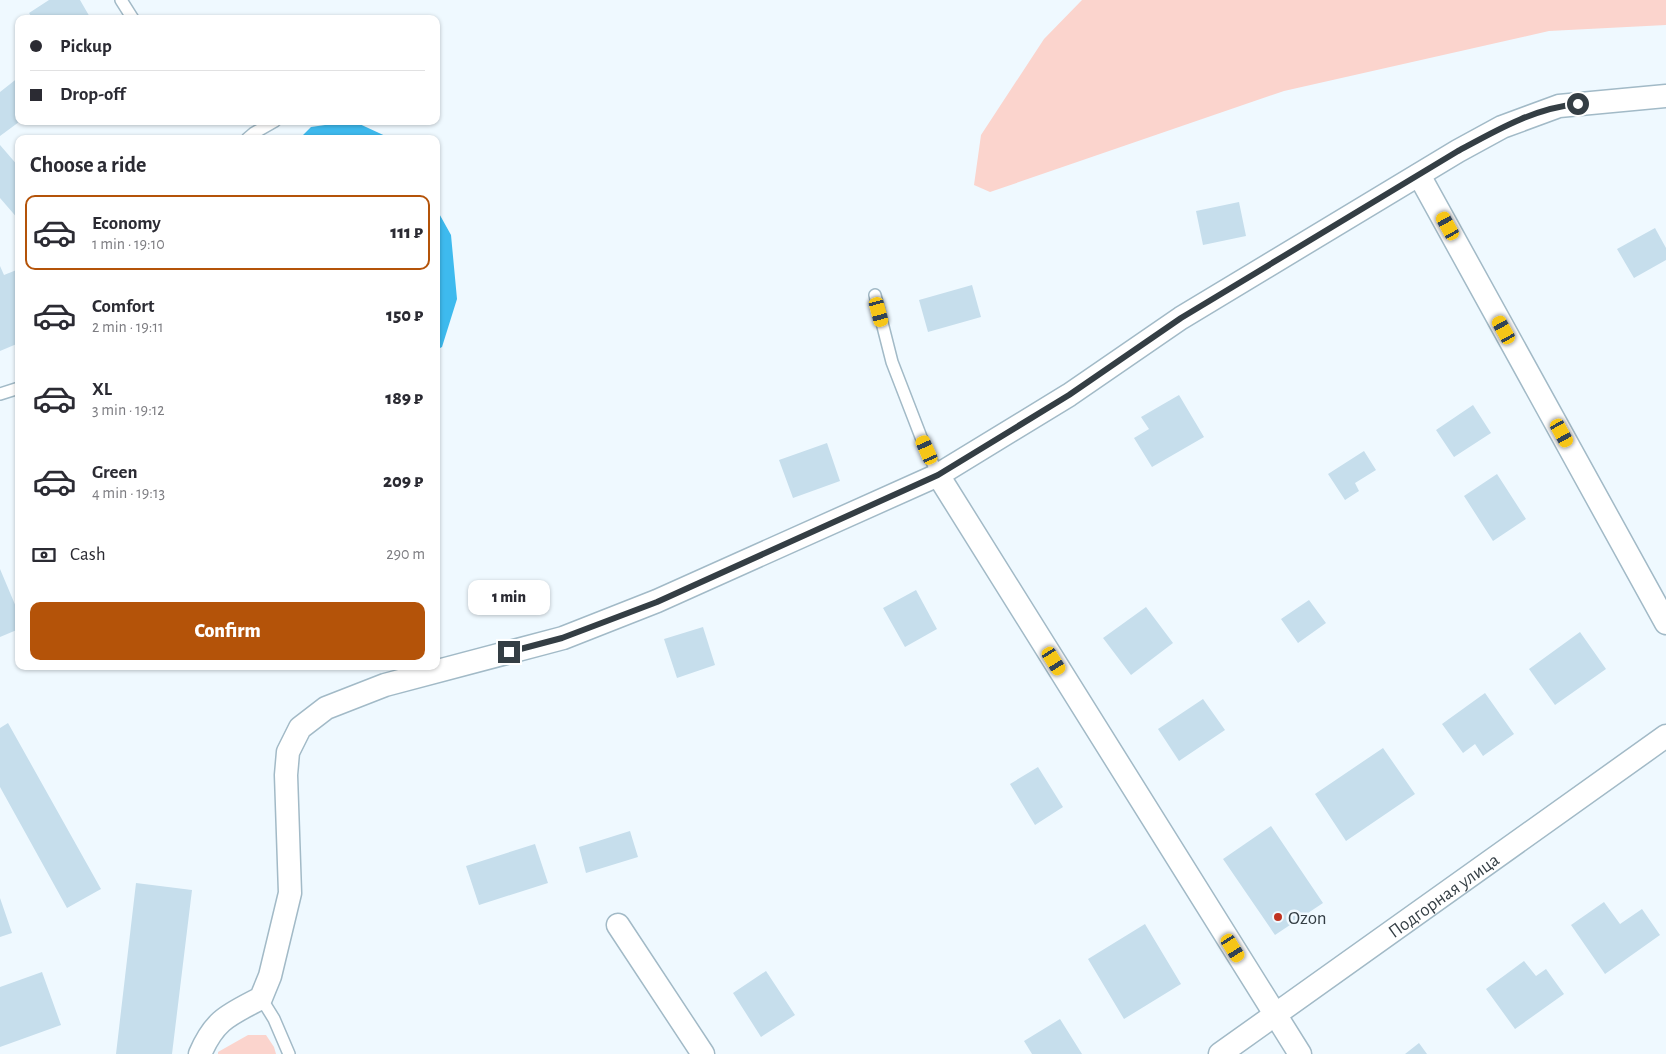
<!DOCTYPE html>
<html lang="en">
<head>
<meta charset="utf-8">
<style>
  body { margin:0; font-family:"Alegreya Sans",sans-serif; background:#f7f7f7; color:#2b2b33; height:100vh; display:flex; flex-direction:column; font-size:19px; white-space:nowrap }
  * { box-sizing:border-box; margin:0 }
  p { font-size:16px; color:#7c7c81 }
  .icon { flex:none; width:28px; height:28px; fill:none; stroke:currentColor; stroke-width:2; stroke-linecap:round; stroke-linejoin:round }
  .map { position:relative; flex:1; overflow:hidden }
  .panel { position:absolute; left:15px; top:135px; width:425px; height:535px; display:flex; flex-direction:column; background:#fff; border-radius:10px; box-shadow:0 1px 4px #0004 }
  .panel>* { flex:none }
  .banner { position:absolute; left:15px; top:15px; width:425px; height:110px; border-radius:10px; box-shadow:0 1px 4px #0004; display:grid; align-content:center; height:110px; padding:0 15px; background:#fff }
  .end { position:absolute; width:22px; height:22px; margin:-11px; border:6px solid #343e44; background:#fff; box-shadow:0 0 0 2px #fff }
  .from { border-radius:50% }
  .bubble { position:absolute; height:35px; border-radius:10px; background:#fff; box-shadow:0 1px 4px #0004; font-size:16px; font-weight:800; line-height:35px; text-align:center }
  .car { position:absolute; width:15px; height:30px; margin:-15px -8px; border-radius:6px; box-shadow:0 0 4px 1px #0007; background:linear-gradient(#f5c518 24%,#345 0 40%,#f5c518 0 76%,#345 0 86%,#f5c518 0) }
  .banner b { display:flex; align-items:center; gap:18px; height:48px; font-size:19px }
  .banner b+b { border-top:1px solid #e1e1e2 }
  .banner i { width:12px; height:12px; background:#2b2b33 }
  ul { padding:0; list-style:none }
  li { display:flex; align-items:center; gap:15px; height:75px; margin:0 10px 8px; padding:0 5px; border:2px solid transparent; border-radius:10px }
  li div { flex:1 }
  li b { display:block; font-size:19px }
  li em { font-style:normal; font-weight:800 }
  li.on { border-color:#b45309 }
  li>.icon { width:45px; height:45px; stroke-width:1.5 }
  h2 { padding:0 15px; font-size:22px; line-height:60px }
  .pay { display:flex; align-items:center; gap:12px; height:55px; padding:0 15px; font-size:19px }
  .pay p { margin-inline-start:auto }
  .primary-button { display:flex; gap:10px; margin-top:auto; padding:10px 15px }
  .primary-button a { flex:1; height:58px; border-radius:10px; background:#b45309; color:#fff; font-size:20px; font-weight:800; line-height:58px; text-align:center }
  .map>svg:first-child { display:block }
</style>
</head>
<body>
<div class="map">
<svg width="1666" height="1054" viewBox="0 0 1666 1054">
  <rect width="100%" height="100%" fill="#eff9ff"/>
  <path fill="#fbd4cd" d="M 1082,0 L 1666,0 L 1666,25 L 1549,31 L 1284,91 L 990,192 L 974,185 L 981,135 L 1044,39 Z
    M 248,1035 L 266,1035 L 274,1047 L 276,1054 L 218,1054 L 218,1052 Z"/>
  <path fill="#3ebaee" d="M 353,121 L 392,139 L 299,139 L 311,127 Z
    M 436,208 L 451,235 L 457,299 L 442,347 L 436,350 Z"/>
  <path fill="#c6deec" d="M 49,0 L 80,0 L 91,19 L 33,19 L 29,13 Z
    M 19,77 L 19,122 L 0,136 L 0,92 Z
    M 0,145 L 19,167 L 19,220 L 0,198 Z
    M 1239,202 L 1246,236 L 1203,245 L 1196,211 Z
    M 1655,228 L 1666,248 L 1666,260 L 1634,278 L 1617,249 Z
    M 0,266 L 4,275 L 19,269 L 19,343 L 0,351 Z
    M 972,285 L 981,317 L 928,332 L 919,300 Z
    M 1179,395 L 1204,437 L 1152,467 L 1134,438 L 1149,429 L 1141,417 Z
    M 1473,405 L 1491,433 L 1454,457 L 1436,430 Z
    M 827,443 L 840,481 L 793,498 L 779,460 Z
    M 1364,451 L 1376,470 L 1355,483 L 1359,491 L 1345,500 L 1328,474 Z
    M 1497,474 L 1526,519 L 1493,541 L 1464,496 Z
    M 0,569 L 19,614 L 19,629 L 0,637 Z
    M 916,590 L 937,629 L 905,647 L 883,608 Z
    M 1309,600 L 1326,623 L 1298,643 L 1281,619 Z
    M 1146,607 L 1173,643 L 1131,675 L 1103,638 Z
    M 703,627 L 715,665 L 677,678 L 664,639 Z
    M 1580,632 L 1606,669 L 1555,705 L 1529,669 Z
    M 1485,693 L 1514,734 L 1483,756 L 1475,744 L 1463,753 L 1442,724 Z
    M 1203,699 L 1225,730 L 1179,761 L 1158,729 Z
    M 8,723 L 101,889 L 67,908 L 0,787 L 0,728 Z
    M 1383,748 L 1415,794 L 1346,841 L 1315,794 Z
    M 1038,767 L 1063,807 L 1035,825 L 1010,784 Z
    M 1271,826 L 1323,903 L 1275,935 L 1223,859 Z
    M 630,831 L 638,857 L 586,873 L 579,847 Z
    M 535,844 L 548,883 L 479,905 L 466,866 Z
    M 136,883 L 192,890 L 172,1054 L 116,1054 Z
    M 0,898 L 12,933 L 0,937 Z
    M 1604,902 L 1620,924 L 1642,909 L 1660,935 L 1605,974 L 1571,925 Z
    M 1145,924 L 1181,984 L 1124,1019 L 1088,959 Z
    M 1524,961 L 1536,976 L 1546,969 L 1564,994 L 1515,1029 L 1486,989 Z
    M 766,971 L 795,1015 L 761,1037 L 733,993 Z
    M 42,972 L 61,1025 L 0,1047 L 0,987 Z
    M 1060,1019 L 1082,1054 L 1032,1054 L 1024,1041 Z
    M 1419,1043 L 1427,1054 L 1405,1054 Z"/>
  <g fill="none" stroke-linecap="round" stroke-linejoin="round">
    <defs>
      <path id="service" d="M 121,0 L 133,19
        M 247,139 L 254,133 L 275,121
        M 875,295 L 892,362 L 921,437 L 938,475
        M 0,394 L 19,388
        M 261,998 L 274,1019 L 289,1054"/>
      <g id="minor">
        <path d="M 1419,175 L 1666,623"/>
        <path d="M 938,475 L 1300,1054"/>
        <path d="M 618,925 L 703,1054"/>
        <path d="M 200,1054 C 215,1019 229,1015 261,998 L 270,976 L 290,893 L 286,775 L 288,752 L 300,728 L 326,708 L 385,685 L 563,638 L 657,601 L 938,475 L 1069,395 L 1181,318 L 1458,151 L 1502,127 L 1559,106 L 1666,96"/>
        <path id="s1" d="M 1220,1054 L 1666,736"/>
      </g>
    </defs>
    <use href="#service" stroke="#a2bac7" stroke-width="14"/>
    <use href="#minor" stroke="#a2bac7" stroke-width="25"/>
    <use href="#service" stroke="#fff" stroke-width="11"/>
    <use href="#minor" stroke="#fff" stroke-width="22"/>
  </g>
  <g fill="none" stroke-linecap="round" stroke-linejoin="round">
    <path stroke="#343e44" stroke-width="6" d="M 509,652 L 562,638 L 657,602 L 938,475 L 1069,395 L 1181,318 L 1458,151 C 1495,131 1534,108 1578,104"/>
  </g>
  <circle fill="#c03321" stroke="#eff9ff" stroke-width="2" cx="1278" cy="917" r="5"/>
  <g text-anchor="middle" stroke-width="5" stroke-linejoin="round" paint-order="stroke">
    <g font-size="19" fill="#343e44" stroke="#eff9ff">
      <text dy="7" stroke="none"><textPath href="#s1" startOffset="274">Подгорная улица</textPath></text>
    </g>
    <g font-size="19" fill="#343e44" stroke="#eff9ff" text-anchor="start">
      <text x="1288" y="924">Ozon</text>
    </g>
  </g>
</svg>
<i class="end from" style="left:1578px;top:104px"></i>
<i class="end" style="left:509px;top:652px"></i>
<div class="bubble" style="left:468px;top:580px;width:82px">1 min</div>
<i class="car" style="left:1448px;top:226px;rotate:331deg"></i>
<i class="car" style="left:879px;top:312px;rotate:165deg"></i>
<i class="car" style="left:1504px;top:330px;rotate:331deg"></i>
<i class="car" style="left:1562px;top:433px;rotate:151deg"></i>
<i class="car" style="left:927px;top:450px;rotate:336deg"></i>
<i class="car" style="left:1054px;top:661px;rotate:148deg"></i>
<i class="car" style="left:1233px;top:948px;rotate:148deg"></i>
<div class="banner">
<b><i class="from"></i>Pickup</b>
<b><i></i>Drop-off</b>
</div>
<section class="panel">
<h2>Choose a ride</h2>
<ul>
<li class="on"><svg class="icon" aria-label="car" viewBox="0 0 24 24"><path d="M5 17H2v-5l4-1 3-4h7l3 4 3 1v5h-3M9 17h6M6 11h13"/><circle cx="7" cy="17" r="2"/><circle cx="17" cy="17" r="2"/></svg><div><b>Economy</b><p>1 min · 19:10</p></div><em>111 ₽</em></li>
<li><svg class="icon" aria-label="car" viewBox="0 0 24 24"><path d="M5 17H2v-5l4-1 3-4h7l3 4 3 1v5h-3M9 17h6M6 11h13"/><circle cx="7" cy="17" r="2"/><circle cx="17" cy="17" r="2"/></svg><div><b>Comfort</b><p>2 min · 19:11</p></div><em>150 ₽</em></li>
<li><svg class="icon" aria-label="car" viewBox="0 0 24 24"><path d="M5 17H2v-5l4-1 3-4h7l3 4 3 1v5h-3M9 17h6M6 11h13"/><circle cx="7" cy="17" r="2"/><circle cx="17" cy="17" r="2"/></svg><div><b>XL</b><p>3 min · 19:12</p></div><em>189 ₽</em></li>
<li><svg class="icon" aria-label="car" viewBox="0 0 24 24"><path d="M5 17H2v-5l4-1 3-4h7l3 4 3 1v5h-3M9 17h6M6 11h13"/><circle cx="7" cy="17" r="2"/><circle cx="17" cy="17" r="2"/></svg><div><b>Green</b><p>4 min · 19:13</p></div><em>209 ₽</em></li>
</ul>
<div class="pay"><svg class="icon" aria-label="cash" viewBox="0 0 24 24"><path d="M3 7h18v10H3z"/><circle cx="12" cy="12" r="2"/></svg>Cash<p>290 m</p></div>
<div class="primary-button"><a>Confirm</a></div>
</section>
</div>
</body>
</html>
